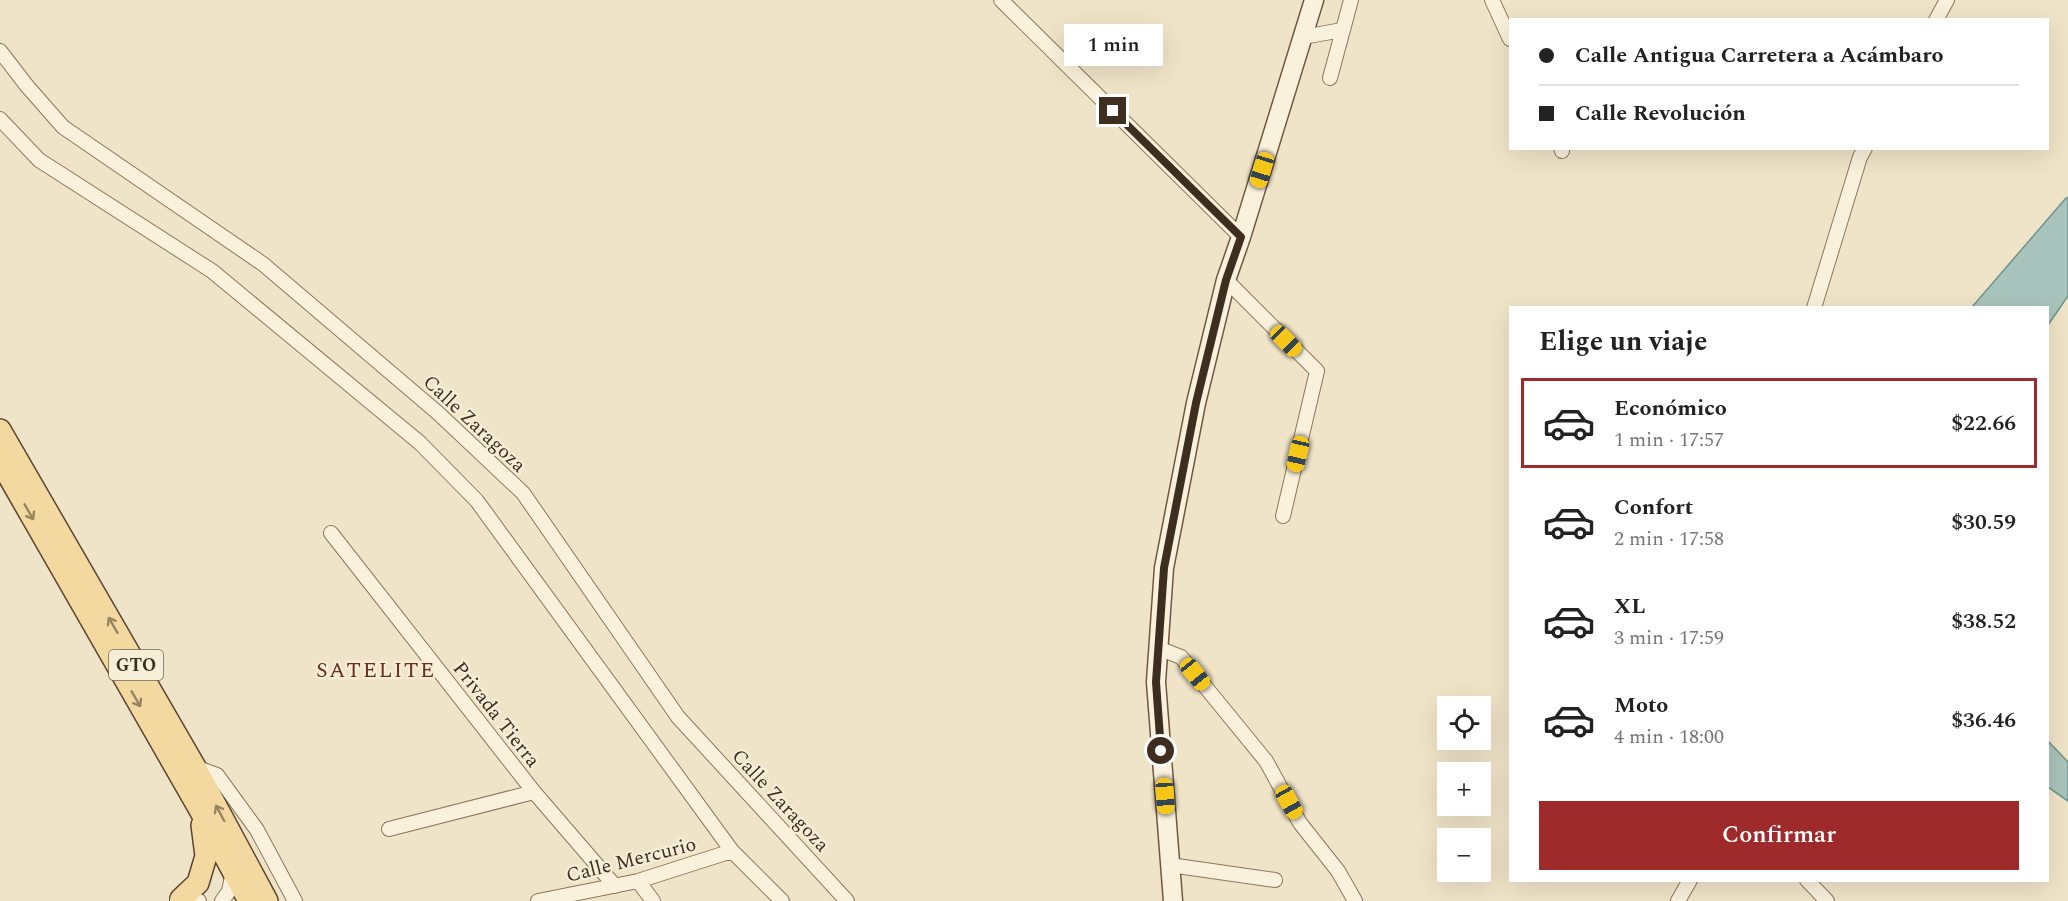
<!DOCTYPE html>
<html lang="es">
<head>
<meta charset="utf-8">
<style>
  body { margin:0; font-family:Spectral,serif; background:#f6f6f6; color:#222; height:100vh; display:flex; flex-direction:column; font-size:22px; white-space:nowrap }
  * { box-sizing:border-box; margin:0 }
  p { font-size:20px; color:#767676 }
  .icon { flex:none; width:33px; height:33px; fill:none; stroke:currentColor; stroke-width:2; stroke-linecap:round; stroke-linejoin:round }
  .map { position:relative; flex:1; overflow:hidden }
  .details { position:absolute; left:1509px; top:306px; width:540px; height:576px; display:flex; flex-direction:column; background:#fff; border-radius:0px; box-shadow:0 6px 24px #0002 }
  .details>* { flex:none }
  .hud { position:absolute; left:1509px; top:18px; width:540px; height:132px; border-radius:0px; box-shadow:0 6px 24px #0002; display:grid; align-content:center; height:132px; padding:0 30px; background:#fff }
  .controls { position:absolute; left:1437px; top:696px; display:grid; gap:12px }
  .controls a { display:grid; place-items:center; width:54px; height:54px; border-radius:0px; background:#fff; box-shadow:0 6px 24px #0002; font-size:30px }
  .end { position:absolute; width:27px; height:27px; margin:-14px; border:8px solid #3d2e20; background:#fff; box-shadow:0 0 0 3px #fff }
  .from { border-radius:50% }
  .bubble { position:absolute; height:42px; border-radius:0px; background:#fff; box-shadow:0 6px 24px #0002; font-size:20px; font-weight:600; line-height:42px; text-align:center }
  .car { position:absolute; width:18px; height:36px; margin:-18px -9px; border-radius:8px; box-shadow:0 0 4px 2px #0007; background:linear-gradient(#f5c518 24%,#345 0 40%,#f5c518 0 76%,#345 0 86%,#f5c518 0) }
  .hud b { display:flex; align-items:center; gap:21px; height:57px; font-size:22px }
  .hud b+b { border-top:2px solid #e0e0e0 }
  .hud i { width:15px; height:15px; background:#222 }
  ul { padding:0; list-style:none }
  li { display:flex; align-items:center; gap:18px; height:90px; margin:0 12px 9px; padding:0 18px; border:3px solid transparent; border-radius:0px }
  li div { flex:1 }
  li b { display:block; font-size:22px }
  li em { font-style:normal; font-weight:600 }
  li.active { border-color:#9e2a2b }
  li>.icon { width:54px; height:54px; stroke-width:1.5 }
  h2 { padding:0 30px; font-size:27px; line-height:72px }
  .cta { display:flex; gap:12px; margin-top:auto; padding:12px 30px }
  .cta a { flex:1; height:69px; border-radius:0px; background:#9e2a2b; color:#fff; font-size:24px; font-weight:600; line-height:69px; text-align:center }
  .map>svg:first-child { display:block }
</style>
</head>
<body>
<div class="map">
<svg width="2068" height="901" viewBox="0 0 2068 901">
  <rect width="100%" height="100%" fill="#f0e4c8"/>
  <path fill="#a9c4bc" stroke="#6f938a" stroke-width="1.5" d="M 2066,198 L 2068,198 L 2068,296 L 2048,325 L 2048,308 L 1972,307 Z
    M 2048,741 L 2068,762 L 2068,801 L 2048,787 Z"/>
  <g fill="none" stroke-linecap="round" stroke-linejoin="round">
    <defs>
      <path id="street" d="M 1001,0 L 1241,237
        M 1492,0 L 1510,39
        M 1936,20 L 1947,0
        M 1303,37 L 1342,30
        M 0,51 L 27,86 L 63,127 L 263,264 L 438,413 L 523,493 L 678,717 L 847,901
        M 1330,78 L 1351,0
        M 0,119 L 39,160 L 212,271 L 420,443 L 477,501 L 732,851 L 782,901
        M 1561,148 L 1562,151
        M 1226,280 L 1317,371 L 1283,516
        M 1814,308 L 1860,157 L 1865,148
        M 331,533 L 534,792 L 615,886
        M 1158,648 L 1181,657 L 1266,761 L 1300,823 L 1338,871 L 1355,901
        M 195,767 L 217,775 L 257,830 L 295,901
        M 389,829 L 534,792
        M 1170,865 L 1275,880
        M 1807,880 L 1827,901
        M 638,881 L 653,901
        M 177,900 L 199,901
        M 222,901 L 229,891 L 233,872
        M 538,901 L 638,881 L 732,851
        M 1678,901 L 1690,880"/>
      <path id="secondary" d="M 1173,901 L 1156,682 L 1164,568 L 1196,403 L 1226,280 L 1241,237 L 1314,0"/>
      <path id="primary" d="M 0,430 L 195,767 L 267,901
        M 0,461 L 200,810 L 249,901
        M 181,899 L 198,883 L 206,856 L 202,825"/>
    </defs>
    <use href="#street" stroke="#8d765c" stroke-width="16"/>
    <use href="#secondary" stroke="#6f573f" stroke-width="21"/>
    <use href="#primary" stroke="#5b4430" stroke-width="24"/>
    <use href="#street" stroke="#faf1dc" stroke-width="14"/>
    <use href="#secondary" stroke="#faf1dc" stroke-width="18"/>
    <use href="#primary" stroke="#f3d9a0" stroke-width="21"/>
  </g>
  <defs><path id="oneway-shaft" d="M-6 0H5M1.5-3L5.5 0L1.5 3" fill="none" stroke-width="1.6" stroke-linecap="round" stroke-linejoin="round" transform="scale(1.5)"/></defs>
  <g stroke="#988460">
    <use href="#oneway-shaft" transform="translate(29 512) rotate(60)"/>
    <use href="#oneway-shaft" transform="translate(113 625) rotate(-120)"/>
    <use href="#oneway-shaft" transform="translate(136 699) rotate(60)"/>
    <use href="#oneway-shaft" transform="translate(220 813) rotate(-118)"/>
  </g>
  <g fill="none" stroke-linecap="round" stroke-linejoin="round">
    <path stroke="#3d2e20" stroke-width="8" d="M 1113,111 L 1241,237 L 1226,280 L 1196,403 L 1164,568 L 1156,682 L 1161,751"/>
  </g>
  <g text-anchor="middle" stroke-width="4.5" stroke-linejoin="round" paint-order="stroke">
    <rect fill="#f7eed8" stroke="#756857" stroke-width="1.5" x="109" y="650" width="54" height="30" rx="4.5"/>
    <g font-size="18" font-weight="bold" fill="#3d2e20">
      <text x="136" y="671">GTO</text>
    </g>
    <g font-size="20" fill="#3d2e20" stroke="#f7eed8">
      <text transform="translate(475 423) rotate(43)" y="7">Calle Zaragoza</text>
      <text transform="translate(497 714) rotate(52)" y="7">Privada Tierra</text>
      <text transform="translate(781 800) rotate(47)" y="7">Calle Zaragoza</text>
      <text transform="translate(631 859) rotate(-14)" y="7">Calle Mercurio</text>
    </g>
    <g font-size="22" letter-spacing="1.5" fill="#6b2e1e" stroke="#f7eed8">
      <text x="376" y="677">SATELITE</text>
    </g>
  </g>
</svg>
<div class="controls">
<a><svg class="icon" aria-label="locate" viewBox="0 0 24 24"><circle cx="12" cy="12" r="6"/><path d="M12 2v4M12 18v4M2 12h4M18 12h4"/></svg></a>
<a>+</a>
<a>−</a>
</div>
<i class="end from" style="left:1161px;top:751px"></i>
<i class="end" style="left:1113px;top:111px"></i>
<div class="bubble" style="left:1064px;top:24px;width:99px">1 min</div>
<i class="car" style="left:1262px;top:170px;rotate:197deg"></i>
<i class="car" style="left:1286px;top:341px;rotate:135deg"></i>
<i class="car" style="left:1298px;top:454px;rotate:193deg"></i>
<i class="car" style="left:1195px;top:674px;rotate:141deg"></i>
<i class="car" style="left:1165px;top:796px;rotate:176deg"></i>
<i class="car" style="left:1289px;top:802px;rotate:151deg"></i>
<div class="hud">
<b><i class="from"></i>Calle Antigua Carretera a Acámbaro</b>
<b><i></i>Calle Revolución</b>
</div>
<section class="details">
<h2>Elige un viaje</h2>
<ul>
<li class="active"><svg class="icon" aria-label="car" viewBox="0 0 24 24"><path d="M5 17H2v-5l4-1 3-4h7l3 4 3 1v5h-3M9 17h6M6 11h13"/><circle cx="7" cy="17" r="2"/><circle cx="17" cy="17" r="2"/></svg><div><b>Económico</b><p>1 min · 17:57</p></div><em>$22.66</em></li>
<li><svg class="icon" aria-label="car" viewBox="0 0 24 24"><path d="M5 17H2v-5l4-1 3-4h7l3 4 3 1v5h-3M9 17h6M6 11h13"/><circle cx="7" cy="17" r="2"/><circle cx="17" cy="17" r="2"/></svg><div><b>Confort</b><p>2 min · 17:58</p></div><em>$30.59</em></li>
<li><svg class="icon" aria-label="car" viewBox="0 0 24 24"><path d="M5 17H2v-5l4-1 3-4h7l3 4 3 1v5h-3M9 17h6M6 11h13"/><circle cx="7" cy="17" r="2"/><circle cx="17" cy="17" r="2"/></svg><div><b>XL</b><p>3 min · 17:59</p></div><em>$38.52</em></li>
<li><svg class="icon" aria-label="car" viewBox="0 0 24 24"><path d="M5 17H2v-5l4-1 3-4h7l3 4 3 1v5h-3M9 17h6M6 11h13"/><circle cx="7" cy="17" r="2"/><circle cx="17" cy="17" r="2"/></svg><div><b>Moto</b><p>4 min · 18:00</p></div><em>$36.46</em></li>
</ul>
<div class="cta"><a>Confirmar</a></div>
</section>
</div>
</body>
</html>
